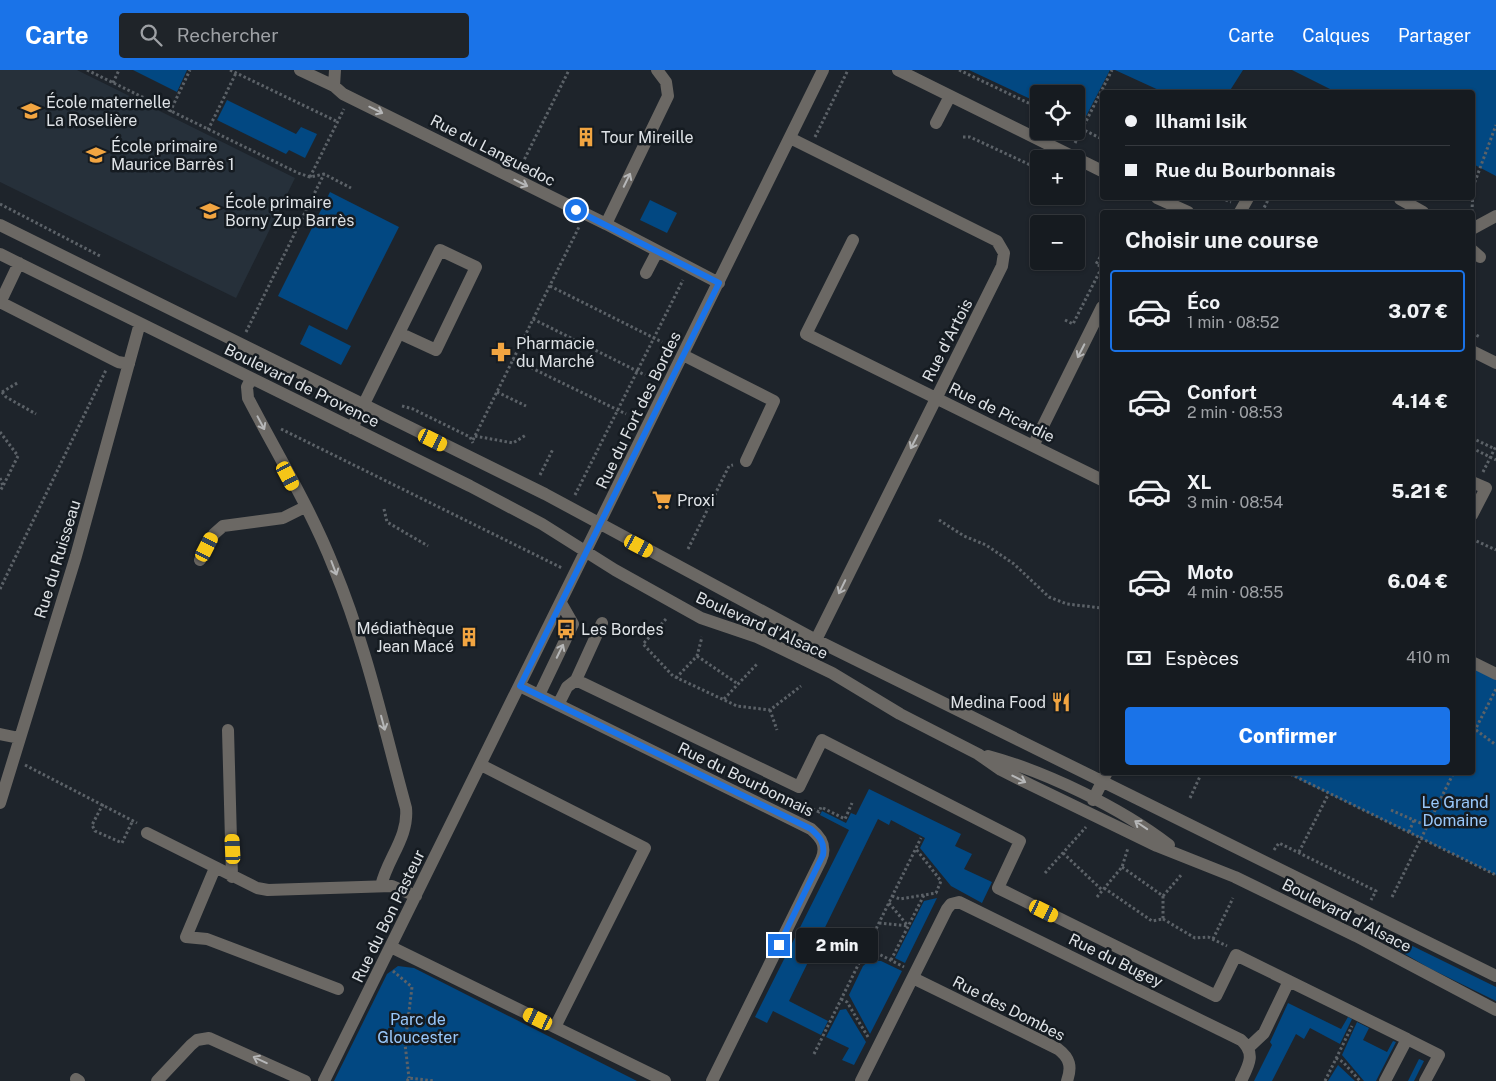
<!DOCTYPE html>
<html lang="fr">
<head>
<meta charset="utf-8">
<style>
  body { margin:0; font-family:"Public Sans",sans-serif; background:#1f2429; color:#f1f3f6; height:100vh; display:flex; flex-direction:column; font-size:19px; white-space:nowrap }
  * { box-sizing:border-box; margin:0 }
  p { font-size:16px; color:#9ea1a5 }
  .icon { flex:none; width:28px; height:28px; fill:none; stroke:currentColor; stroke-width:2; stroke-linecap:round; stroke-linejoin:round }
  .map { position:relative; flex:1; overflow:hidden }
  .panel { position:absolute; left:1100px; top:140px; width:375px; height:565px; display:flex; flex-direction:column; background:#161b20; border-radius:5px; box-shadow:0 1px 4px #0004,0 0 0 1px #35393e }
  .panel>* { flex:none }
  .guide { position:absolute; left:1100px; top:20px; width:375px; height:110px; border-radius:5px; box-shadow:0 1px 4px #0004,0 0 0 1px #35393e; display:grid; align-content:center; height:110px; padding:0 25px; background:#161b20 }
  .controls { position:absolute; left:1030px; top:15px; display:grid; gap:10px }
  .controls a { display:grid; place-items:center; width:55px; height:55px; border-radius:5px; background:#161b20; box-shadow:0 1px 4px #0004,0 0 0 1px #35393e; font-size:25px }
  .end { position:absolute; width:22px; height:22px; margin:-11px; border:6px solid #1a73e8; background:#fff; box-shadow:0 0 0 2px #fff }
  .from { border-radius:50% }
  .bubble { position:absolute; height:35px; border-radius:5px; background:#161b20; box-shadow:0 1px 4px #0004,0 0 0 1px #35393e; font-size:16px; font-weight:800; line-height:35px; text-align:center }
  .car { position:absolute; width:15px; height:30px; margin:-15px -8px; border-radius:6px; box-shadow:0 0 4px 1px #0007; background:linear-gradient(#f5c518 24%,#345 0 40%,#f5c518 0 76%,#345 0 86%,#f5c518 0) }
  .guide b { display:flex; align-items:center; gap:18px; height:48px; font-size:19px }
  .guide b+b { border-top:1px solid #35393e }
  .guide i { width:12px; height:12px; background:#f1f3f6 }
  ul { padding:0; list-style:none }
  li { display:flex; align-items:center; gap:15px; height:82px; margin:0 10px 8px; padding:0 15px; border:2px solid transparent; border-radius:5px }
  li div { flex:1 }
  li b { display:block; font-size:19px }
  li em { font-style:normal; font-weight:800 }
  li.active { border-color:#1a73e8 }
  li>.icon { width:45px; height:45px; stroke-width:1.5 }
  h2 { padding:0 25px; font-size:22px; line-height:60px }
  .pay { display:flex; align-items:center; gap:12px; height:55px; padding:0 25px; font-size:19px }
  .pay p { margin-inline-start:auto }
  .primary-button { display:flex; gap:10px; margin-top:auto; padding:10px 25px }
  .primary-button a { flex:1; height:58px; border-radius:5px; background:#1a73e8; color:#fff; font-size:20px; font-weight:800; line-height:58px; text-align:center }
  header { display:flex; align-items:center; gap:30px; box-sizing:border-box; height:70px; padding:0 25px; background:#1a73e8; color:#fff }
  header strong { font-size:24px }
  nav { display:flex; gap:28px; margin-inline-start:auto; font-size:18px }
  .search { width:350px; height:45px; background:#1f2429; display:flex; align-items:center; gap:12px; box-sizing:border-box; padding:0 18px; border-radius:5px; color:#9ea1a5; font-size:19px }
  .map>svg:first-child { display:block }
</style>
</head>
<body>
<header>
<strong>Carte</strong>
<div class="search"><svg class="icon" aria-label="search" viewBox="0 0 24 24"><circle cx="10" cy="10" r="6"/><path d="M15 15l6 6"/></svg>Rechercher</div>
<nav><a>Carte</a><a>Calques</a><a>Partager</a></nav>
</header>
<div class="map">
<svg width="1496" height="1011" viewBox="0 0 1496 1011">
  <rect width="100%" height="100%" fill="#1e242b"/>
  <path fill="#26303a" d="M 0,0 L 77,0 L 295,108 L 236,228 L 0,112 Z"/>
  <path fill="#024882" d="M 133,0 L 187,0 L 177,22 Z
    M 969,0 L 1110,0 L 1082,54 L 1076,51 L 1076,24 L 1039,24 L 1039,33 Z
    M 1115,0 L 1243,0 L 1229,22 L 1163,22 Z
    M 1292,0 L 1496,0 L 1496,106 L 1473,94 L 1472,22 L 1336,22 Z
    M 227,30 L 296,64 L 301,57 L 317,64 L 305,88 L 289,80 L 286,84 L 217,50 Z
    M 330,122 L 399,157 L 347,260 L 278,226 Z
    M 650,130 L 677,143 L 667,163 L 640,150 Z
    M 309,255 L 351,276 L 341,295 L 300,274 Z
    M 1473,592 L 1496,604 L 1496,805 L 1286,703 L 1472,702 Z
    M 869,719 L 961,764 L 955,776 L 972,784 L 964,799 L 992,812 L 982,833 L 951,816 L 920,778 L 925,768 L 891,750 L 889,755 L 878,749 L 789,931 L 828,951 L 821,965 L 773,941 L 767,953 L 755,947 L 849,760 L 820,745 L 822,741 L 846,753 L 851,743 L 856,745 Z
    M 937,828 L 905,893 L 895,888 L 924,831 Z
    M 1378,859 L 1496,917 L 1496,931 L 1429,898 L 1374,866 Z
    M 869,891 L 881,891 L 902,901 L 870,964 L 849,925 L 863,896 Z
    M 398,896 L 414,898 L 637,1011 L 334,1011 L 387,904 Z
    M 1288,933 L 1341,959 L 1348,947 L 1352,949 L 1340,974 L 1310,958 L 1304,969 L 1296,964 L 1272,1011 L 1254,1011 L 1272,975 L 1270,972 Z
    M 846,939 L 866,972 L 854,995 L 842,990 L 849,978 L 826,967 L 840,940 Z
    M 1357,952 L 1369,958 L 1363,970 L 1387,982 L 1393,971 L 1396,972 L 1376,1011 L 1364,1011 L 1342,985 Z
    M 1419,989 L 1424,991 L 1414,1011 L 1408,1011 Z
    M 1338,995 L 1355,1011 L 1328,1011 Z"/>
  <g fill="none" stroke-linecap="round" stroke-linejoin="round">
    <path stroke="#5c6268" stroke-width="3" stroke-dasharray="2.5 2.5" stroke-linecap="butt" d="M 87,0 L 298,103 L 310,107 L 324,104 L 351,118
      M 230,0 L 338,52
      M 959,0 L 1039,38
      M 113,13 L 119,0
      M 170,42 L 190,0
      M 1076,56 L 1102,69
      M 208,60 L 236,3
      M 815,67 L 848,0
      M 963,67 L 970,67 L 1039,99
      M 1075,73 L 1112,0
      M 520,98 L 569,0
      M 310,107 L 344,39
      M 1221,128 L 1231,132
      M 0,134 L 102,187
      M 1262,142 L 1269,128
      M 1472,142 L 1473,117 L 1496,55
      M 550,216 L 662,272
      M 533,249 L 645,305
      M 1065,250 L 1073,254 L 1102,197 L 1096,194 L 1102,184
      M 246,262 L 324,104
      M 1472,263 L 1480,267
      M 513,289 L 626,344
      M 2,322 L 6,327 L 36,344
      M 2,322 L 19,312
      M 497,322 L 526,336
      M 402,336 L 413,339 L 470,367 L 473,373
      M 281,359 L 562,498
      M 0,362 L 18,386 L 3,416
      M 475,366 L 513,373 L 526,365
      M 1472,368 L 1495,379
      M 473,370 L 579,157
      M 1472,378 L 1496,390
      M 1483,402 L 1496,376
      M 540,405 L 553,379
      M 0,408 L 3,416 L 0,421
      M 575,425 L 683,210
      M 384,439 L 387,452 L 428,476
      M 939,450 L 964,466 L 986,475 L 1014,494 L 1049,527 L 1067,534 L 1102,538
      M 1472,469 L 1496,480
      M 688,479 L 729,396 L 733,395
      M 0,519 L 106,300
      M 666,549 L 643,574 L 673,606 L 737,636 L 770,640 L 801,616
      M 697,586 L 738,614
      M 676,608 L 697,586 L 702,567
      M 724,629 L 757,594
      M 770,640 L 777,660
      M 1472,657 L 1496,675
      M 1472,666 L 1496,619
      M 25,695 L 137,753
      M 1286,702 L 1496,805
      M 1190,728 L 1202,702
      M 799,732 L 819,742 L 821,737 L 845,749 L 852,733
      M 103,734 L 92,755 L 95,761 L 122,773 L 133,750
      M 1391,740 L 1427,756
      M 1409,762 L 1414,750
      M 1274,780 L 1279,773 L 1376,821 L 1371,830
      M 1299,782 L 1328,725
      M 1063,783 L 1102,820
      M 1045,803 L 1086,757
      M 1104,818 L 1152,851 L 1163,849 L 1163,826 L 1122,797
      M 892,826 L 900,829 L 936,823 L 941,811 L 916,779
      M 1163,826 L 1182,804
      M 1097,827 L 1122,797 L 1128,778
      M 1392,827 L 1454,702
      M 889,833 L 908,856
      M 1163,849 L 1195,868 L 1208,867 L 1227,876
      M 879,853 L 908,856
      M 1213,869 L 1233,828
      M 867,878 L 904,897
      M 891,890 L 924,825
      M 393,901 L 412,917 L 405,974 L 409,1008
      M 841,929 L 847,932 L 868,967
      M 814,984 L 921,768
      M 1336,988 L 1343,992 L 1360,1011
      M 407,1011 L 409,1008 L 435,1011
      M 1325,1011 L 1352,956"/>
    <path stroke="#6b6864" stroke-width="12" d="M 300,0 L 334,16 L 343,24 L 606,154 L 719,213
      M 898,0 L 1102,101
      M 334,16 L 335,0
      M 936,53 L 950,26
      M 790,68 L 997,171 L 1004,183 L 1002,196 L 806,590
      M 1157,128 L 1188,142
      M 1400,129 L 1423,142
      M 1240,142 L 1248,128
      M 606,154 L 668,26 L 666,12 L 657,0
      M 0,155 L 545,424 L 816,570 L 1496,906
      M 1472,159 L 1496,146
      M 853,170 L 806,264 L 1102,410
      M 1472,180 L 1480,187
      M 0,184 L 470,416 L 542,454 L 615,500 L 701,548 L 757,567 L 832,603 L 900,644 L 978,684 L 1001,700 L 1031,715 L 1157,776 L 1235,807 L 1356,866 L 1496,940
      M 646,203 L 657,182
      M 0,232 L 118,292 L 129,294
      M 0,233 L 19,193
      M 1472,281 L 1496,293
      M 683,285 L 774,331 L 746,391
      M 251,309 L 247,317 L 248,328 C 277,384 311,439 334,498 C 366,575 384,658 406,738 C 409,767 387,789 381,816
      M 352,358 L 440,180 L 476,197 L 436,280 L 399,263
      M 1033,376 L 1102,237
      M 1472,412 L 1486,418 L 1472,445
      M 200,490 L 214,464 L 223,456 L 283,448 L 305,437
      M 602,553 L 576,610 L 799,717 L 822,670 L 1020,771 L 998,818 L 1216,926 L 1236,885 L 1407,969 L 1385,1011
      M 1472,592 L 1496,604
      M 520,616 L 811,759 C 822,768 827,777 821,790 L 712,1011
      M 539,625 L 573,554 L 561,533
      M 558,635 L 567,617 L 576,610
      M 228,660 L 232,807
      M 0,664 L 19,668
      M 988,686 C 1047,702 1121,738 1169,775
      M 481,695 L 645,778 L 555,957
      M 1093,730 L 1107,702
      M 0,733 L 76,486 L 140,253
      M 147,763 L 257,818 L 268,820 L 392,816 L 416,826
      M 215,798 L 186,867 L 207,869 L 338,919
      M 391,877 L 665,1011
      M 913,908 L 1058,979 C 1070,988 1072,997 1067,1011
      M 1407,969 L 1439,985 L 1425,1011
      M 1248,978 L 1264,963 L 1289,911
      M 76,1009 L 79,1011
      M 157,1011 L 191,975 L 197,970 L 209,968 L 305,1011
      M 324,1011 L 823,0
      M 861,1011 L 947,839 L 951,834 L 959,832 L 1241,970 C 1256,983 1249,995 1241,1011"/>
  </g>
  <defs><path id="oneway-shaft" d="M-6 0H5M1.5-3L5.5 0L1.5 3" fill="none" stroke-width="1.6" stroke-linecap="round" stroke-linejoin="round" transform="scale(1.25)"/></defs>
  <g stroke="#b6b7b8">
    <use href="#oneway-shaft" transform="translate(376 40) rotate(26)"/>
    <use href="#oneway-shaft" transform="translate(627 110) rotate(-64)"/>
    <use href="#oneway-shaft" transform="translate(521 113) rotate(26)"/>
    <use href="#oneway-shaft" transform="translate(1081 281) rotate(117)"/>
    <use href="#oneway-shaft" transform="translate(261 353) rotate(62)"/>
    <use href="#oneway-shaft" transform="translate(914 372) rotate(117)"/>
    <use href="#oneway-shaft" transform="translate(334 498) rotate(69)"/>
    <use href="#oneway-shaft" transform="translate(842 517) rotate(116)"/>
    <use href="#oneway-shaft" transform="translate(560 581) rotate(-64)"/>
    <use href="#oneway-shaft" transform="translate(383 653) rotate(75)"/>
    <use href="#oneway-shaft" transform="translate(1019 709) rotate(27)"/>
    <use href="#oneway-shaft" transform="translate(1141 755) rotate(-146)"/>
    <use href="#oneway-shaft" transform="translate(260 990) rotate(-155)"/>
  </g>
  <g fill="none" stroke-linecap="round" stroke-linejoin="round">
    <path stroke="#1a73e8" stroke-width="6" d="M 576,140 L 719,213 L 520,616 L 811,759 C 820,767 825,773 823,785 L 779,875"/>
  </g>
  <defs>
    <symbol id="school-bare" viewBox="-9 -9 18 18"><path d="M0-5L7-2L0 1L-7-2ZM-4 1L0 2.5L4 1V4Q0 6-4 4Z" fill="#f2a541" stroke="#151b21" stroke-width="2.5" paint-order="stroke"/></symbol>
    <symbol id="building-bare" viewBox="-9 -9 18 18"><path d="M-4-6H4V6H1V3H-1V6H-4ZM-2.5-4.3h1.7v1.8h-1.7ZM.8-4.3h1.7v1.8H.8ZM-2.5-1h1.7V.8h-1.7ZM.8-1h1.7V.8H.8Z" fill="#f2a541" stroke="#151b21" stroke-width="2.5" paint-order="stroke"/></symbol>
    <symbol id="pharmacy-bare" viewBox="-9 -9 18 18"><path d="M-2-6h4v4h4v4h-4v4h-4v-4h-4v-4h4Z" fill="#f2a541" stroke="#151b21" stroke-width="2.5" paint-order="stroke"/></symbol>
    <symbol id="supermarket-bare" viewBox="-9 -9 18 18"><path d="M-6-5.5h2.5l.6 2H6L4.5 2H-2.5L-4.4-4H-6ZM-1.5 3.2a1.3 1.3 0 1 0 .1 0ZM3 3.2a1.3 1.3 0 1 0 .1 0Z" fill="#f2a541" stroke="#151b21" stroke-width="2.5" paint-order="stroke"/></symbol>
    <symbol id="bus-bare" viewBox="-9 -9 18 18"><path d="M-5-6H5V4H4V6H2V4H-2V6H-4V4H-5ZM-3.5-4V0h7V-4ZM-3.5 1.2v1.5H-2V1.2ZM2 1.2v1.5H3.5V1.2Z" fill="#f2a541" stroke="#151b21" stroke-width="2.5" paint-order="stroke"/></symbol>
    <symbol id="restaurant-bare" viewBox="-9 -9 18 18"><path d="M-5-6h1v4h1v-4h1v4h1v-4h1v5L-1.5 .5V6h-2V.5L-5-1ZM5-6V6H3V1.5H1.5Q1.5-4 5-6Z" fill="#f2a541" stroke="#151b21" stroke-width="2.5" paint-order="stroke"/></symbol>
  </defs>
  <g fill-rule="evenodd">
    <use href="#school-bare" x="17" y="27" width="28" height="28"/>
    <use href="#building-bare" x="572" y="53" width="28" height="28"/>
    <use href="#school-bare" x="82" y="71" width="28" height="28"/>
    <use href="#school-bare" x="196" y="127" width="28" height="28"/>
    <use href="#pharmacy-bare" x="487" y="268" width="28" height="28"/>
    <use href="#supermarket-bare" x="648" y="416" width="28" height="28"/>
    <use href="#bus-bare" x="552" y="545" width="28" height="28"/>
    <use href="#building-bare" x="455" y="553" width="28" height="28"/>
    <use href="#restaurant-bare" x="1047" y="618" width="28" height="28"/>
  </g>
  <g text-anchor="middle" stroke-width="5" stroke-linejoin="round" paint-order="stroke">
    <g font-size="16" fill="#dee2e6" stroke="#151b21" text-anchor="start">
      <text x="46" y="38">École maternelle<tspan x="46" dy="18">La Roselière</tspan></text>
      <text x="601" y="73">Tour Mireille</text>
      <text x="111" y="82">École primaire<tspan x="111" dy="18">Maurice Barrès 1</tspan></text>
      <text x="225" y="138">École primaire<tspan x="225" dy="18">Borny Zup Barrès</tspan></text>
      <text x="516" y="279">Pharmacie<tspan x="516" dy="18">du Marché</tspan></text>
      <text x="677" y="436">Proxi</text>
      <text x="454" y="564" text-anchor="end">Médiathèque<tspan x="454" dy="18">Jean Macé</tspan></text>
      <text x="581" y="565">Les Bordes</text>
      <text x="1046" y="638" text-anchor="end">Medina Food</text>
    </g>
    <g font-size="16" fill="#dee2e6" stroke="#151b21">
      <text transform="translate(493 80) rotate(27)" y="6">Rue du Languedoc</text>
      <text transform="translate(947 270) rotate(-63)" y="6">Rue d'Artois</text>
      <text transform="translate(302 315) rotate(26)" y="6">Boulevard de Provence</text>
      <text transform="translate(638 340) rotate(-64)" y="6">Rue du Fort des Bordes</text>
      <text transform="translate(1002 342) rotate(26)" y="6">Rue de Picardie</text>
      <text transform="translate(57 489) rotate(-73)" y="6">Rue du Ruisseau</text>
      <text transform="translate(762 555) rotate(24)" y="6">Boulevard d'Alsace</text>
      <text transform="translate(746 709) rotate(26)" y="6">Rue du Bourbonnais</text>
      <text transform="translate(1347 845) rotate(27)" y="6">Boulevard d'Alsace</text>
      <text transform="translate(388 846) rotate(-64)" y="6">Rue du Bon Pasteur</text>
      <text transform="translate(1116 890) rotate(26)" y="6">Rue du Bugey</text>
      <text transform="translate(1009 938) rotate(27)" y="6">Rue des Dombes</text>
    </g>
    <g font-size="16" fill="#99c8fb" stroke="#151b21">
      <text x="1455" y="738">Le Grand<tspan x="1455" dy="18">Domaine</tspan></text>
      <text x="418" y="955">Parc de<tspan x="418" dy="18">Gloucester</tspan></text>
    </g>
  </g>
</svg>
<div class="controls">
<a><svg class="icon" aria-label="locate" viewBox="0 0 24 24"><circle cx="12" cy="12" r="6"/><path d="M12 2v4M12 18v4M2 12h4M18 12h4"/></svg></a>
<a>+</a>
<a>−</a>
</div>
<i class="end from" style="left:576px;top:140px"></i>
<i class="end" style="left:779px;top:875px"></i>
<div class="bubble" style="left:796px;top:858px;width:82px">2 min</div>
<i class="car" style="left:433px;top:370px;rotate:116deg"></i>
<i class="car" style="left:288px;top:406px;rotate:152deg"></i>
<i class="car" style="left:639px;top:476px;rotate:118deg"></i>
<i class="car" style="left:207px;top:477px;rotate:27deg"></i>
<i class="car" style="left:233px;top:779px;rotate:357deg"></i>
<i class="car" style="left:1044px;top:841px;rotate:116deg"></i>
<i class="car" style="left:538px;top:949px;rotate:296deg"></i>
<div class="guide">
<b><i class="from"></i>Ilhami Isik</b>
<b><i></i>Rue du Bourbonnais</b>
</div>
<section class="panel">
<h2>Choisir une course</h2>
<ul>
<li class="active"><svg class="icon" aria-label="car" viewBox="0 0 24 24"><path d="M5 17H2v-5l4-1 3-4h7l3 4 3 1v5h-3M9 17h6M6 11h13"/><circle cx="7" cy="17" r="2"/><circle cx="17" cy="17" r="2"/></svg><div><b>Éco</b><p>1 min · 08:52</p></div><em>3.07 €</em></li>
<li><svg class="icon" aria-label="car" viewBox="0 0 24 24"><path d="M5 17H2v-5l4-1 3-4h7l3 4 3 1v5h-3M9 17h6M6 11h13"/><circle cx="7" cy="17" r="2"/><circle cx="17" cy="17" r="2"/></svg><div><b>Confort</b><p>2 min · 08:53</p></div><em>4.14 €</em></li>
<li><svg class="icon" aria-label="car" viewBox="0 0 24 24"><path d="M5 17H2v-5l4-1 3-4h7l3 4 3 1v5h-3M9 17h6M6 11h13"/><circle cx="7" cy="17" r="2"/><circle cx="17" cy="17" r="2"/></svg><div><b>XL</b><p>3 min · 08:54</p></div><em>5.21 €</em></li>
<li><svg class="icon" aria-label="car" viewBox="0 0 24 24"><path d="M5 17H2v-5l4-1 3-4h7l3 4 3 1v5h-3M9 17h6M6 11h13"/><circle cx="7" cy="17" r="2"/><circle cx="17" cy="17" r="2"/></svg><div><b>Moto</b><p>4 min · 08:55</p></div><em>6.04 €</em></li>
</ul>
<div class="pay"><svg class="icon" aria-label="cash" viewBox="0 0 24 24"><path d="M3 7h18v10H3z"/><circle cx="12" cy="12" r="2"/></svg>Espèces<p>410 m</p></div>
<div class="primary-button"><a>Confirmer</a></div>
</section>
</div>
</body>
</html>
